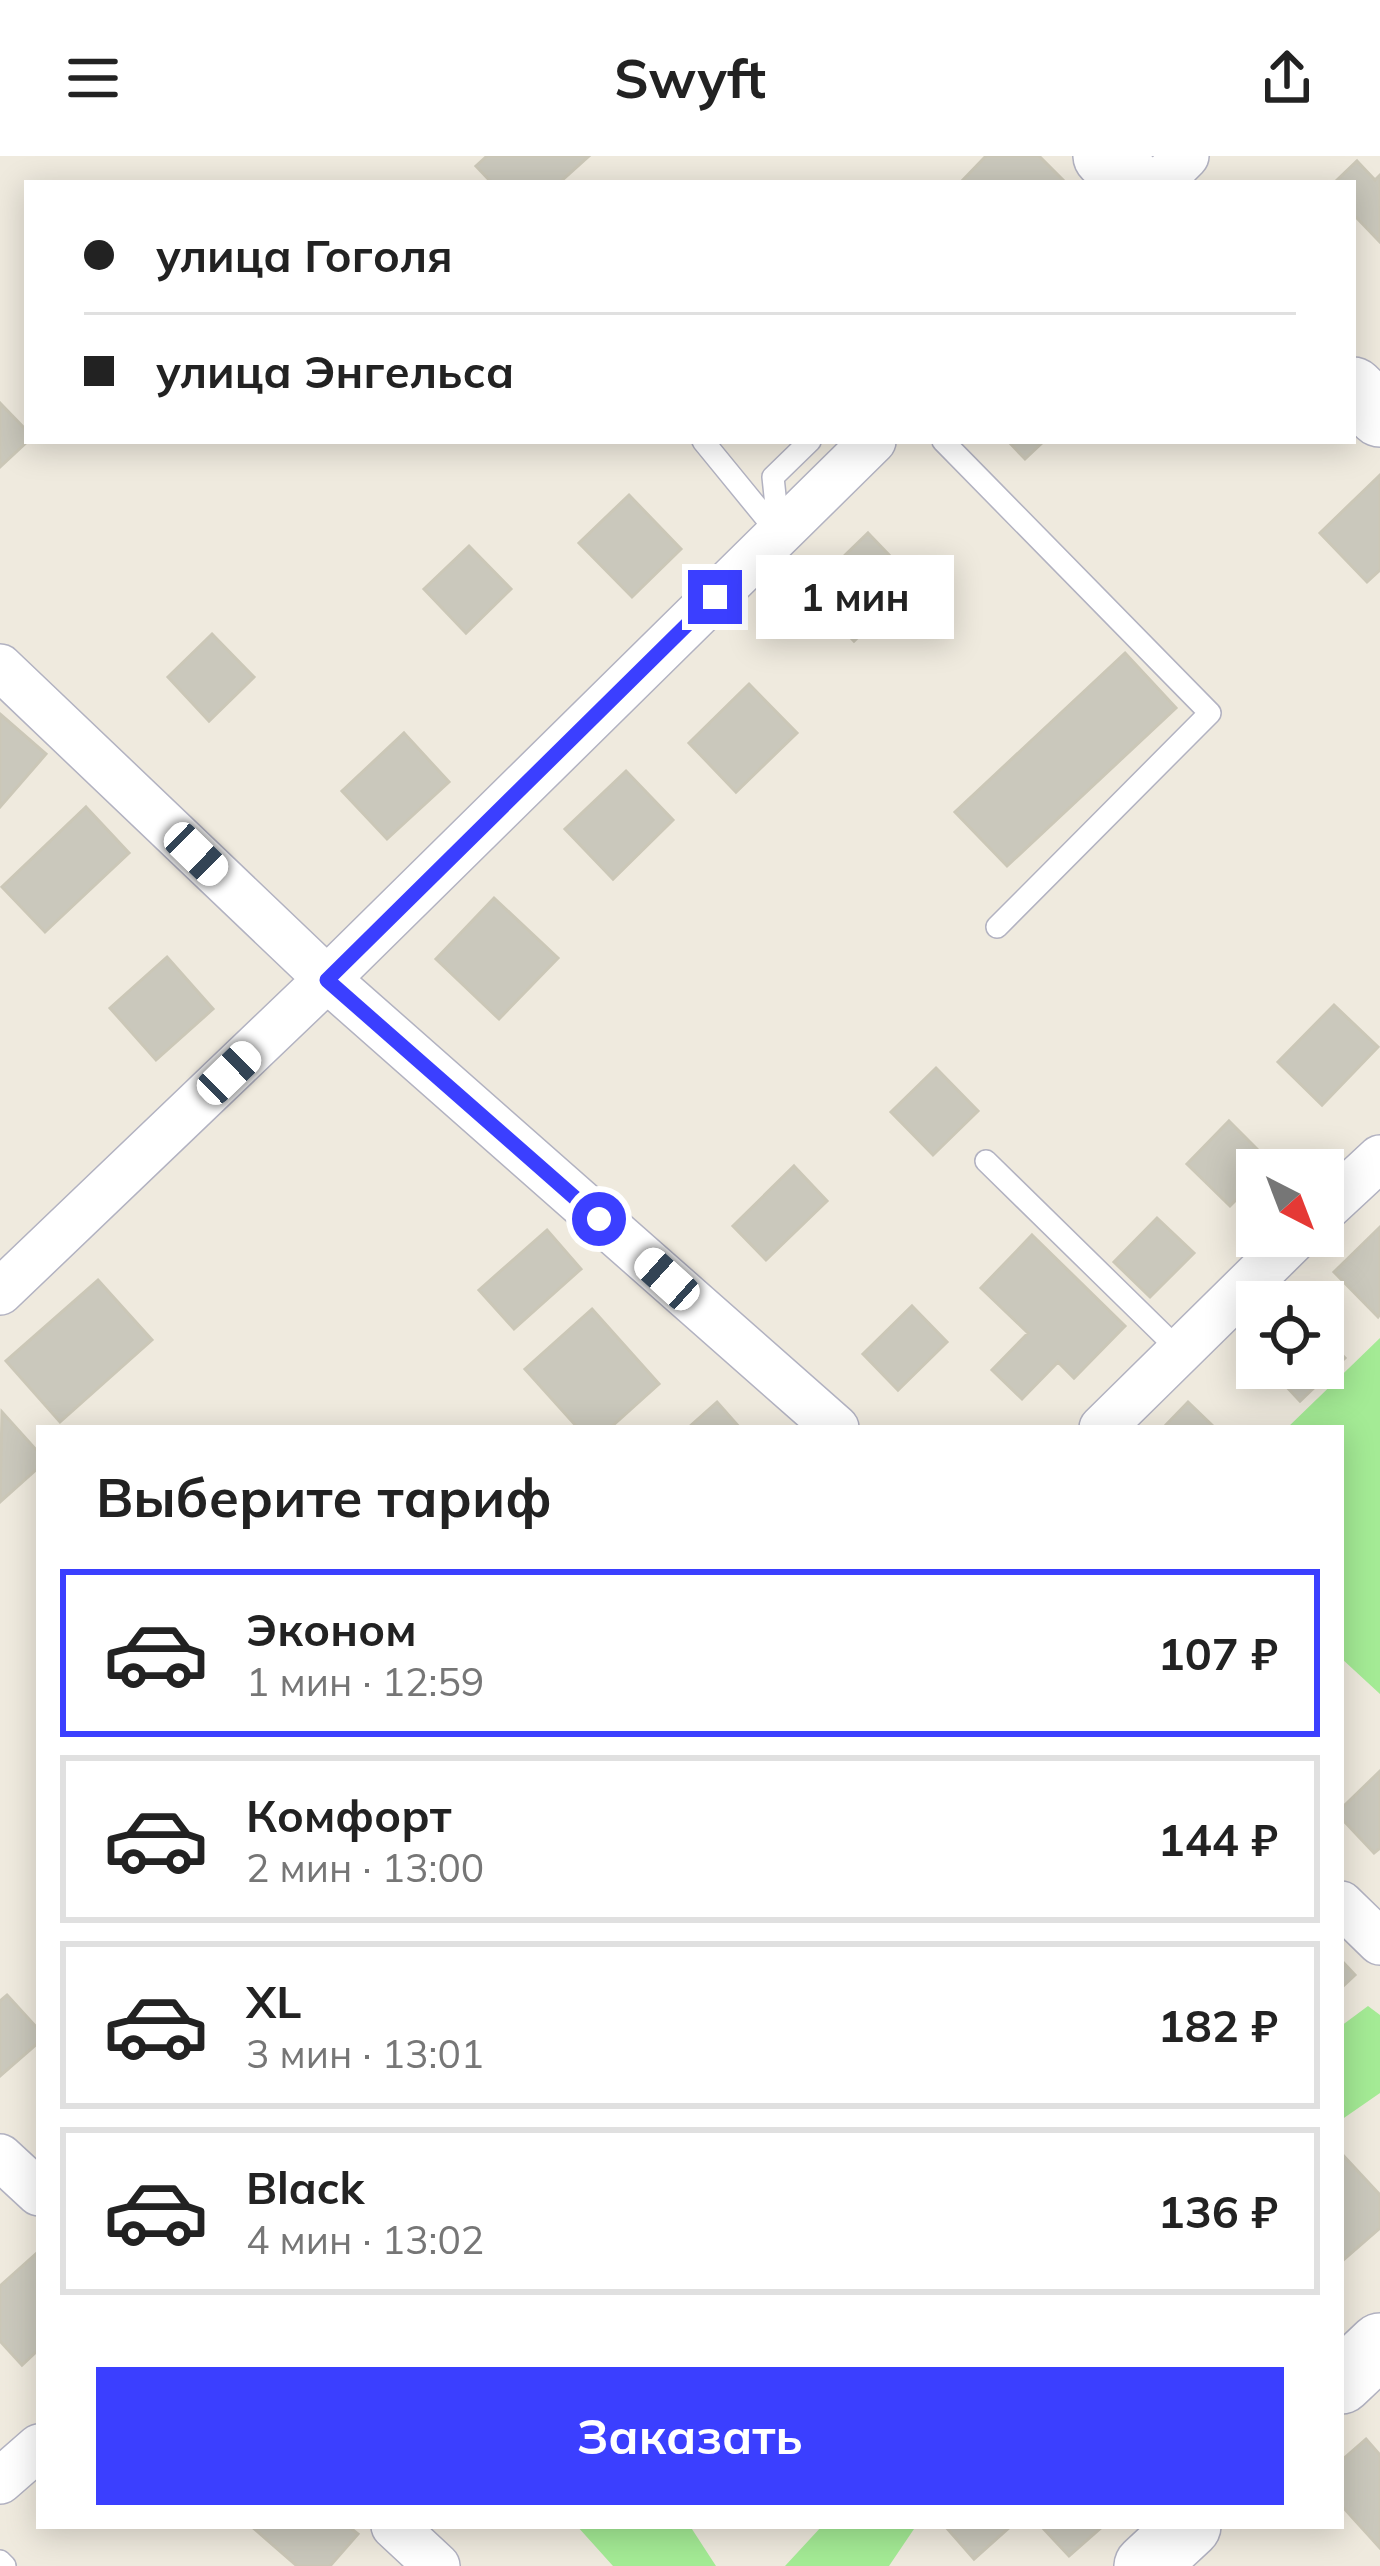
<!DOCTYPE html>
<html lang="ru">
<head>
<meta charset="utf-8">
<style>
  body { margin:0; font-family:Mulish,sans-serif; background:#f2f2f2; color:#222; height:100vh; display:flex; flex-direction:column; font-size:45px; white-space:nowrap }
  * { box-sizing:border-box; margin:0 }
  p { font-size:39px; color:#767676 }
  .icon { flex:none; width:66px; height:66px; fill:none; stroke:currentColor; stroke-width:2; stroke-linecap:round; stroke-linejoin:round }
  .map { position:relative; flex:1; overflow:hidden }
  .side { position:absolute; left:36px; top:1269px; width:1308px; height:1104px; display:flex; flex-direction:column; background:#fff; border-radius:0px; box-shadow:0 6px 30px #0003 }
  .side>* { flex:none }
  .guide { position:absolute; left:24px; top:24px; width:1332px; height:264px; border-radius:0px; box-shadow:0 6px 30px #0003; display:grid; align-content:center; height:264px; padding:0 60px; background:#fff }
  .needle { width:78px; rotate:138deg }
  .fabs { position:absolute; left:1236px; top:993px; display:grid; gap:24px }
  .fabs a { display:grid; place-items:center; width:108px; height:108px; border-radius:0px; background:#fff; box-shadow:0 6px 30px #0003; font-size:60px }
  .end { position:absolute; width:54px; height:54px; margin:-27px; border:15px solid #3b3fff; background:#fff; box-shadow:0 0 0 6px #fff }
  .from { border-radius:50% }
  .bubble { position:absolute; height:84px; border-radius:0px; background:#fff; box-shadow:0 6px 30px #0003; font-size:39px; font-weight:700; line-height:84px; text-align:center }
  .car { position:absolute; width:36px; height:72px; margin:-36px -18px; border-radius:15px; box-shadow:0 0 9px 3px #0007; background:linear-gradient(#fff 24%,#345 0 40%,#fff 0 76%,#345 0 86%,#fff 0) }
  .guide b { display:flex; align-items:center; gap:42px; height:114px; font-size:45px }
  .guide b+b { border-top:3px solid #e0e0e0 }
  .guide i { width:30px; height:30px; background:#222 }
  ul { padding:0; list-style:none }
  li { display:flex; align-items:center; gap:36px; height:168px; margin:0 24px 18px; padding:0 36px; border:6px solid #e0e0e0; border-radius:0px }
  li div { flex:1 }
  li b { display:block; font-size:45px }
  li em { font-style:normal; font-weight:700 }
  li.active { border-color:#3b3fff }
  li>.icon { width:108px; height:108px; stroke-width:1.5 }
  h2 { padding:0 60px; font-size:54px; line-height:144px }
  .cta { display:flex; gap:24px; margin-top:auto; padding:24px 60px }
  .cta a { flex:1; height:138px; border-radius:0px; background:#3b3fff; color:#fff; font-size:48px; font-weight:700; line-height:138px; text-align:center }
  header { display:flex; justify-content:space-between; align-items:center; height:156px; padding:0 60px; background:#fff; font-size:54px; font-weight:700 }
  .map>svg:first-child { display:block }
</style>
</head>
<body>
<header><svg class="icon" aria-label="menu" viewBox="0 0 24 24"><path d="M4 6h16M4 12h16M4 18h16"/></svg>Swyft<svg class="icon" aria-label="share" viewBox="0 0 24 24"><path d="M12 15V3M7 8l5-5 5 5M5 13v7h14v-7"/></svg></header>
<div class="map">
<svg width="1380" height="2410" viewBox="0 0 1380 2410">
  <rect width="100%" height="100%" fill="#efeade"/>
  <path fill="#a4eb95" d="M 1380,1182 L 1380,1538 L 1341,1502 L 1341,1272 L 1287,1272 Z
    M 1368,1850 L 1380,1859 L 1380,1937 L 1341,1964 L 1341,1870 Z
    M 577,2370 L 690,2370 L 716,2410 L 613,2410 Z
    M 822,2370 L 916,2370 L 889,2410 L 785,2410 Z"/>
  <path fill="#cac8bc" stroke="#cbc7b7" stroke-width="3" d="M 487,0 L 589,0 L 559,27 L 492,27 L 476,10 Z
    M 986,0 L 1039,0 L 1066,27 L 960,27 Z
    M 1357,5 L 1375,24 L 1380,19 L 1380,86 L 1353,58 L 1353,27 L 1334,27 Z
    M 0,247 L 27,275 L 28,285 L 0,311 Z
    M 1008,285 L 1044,285 L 1025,303 Z
    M 1380,319 L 1380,414 L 1367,426 L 1320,377 Z
    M 629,339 L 681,393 L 632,441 L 579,387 Z
    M 868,377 L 915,426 L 854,485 L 807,436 Z
    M 469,390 L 511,433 L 466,477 L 424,433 Z
    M 212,478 L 254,521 L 209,565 L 168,521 Z
    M 1125,497 L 1176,552 L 1007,710 L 955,656 Z
    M 749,528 L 797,577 L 736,636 L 689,587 Z
    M 0,558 L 46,598 L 0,651 Z
    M 404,577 L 449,626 L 387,683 L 342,635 Z
    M 626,615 L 673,664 L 613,723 L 565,673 Z
    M 86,651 L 129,697 L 45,776 L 2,731 Z
    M 494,742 L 558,802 L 499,863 L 436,803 Z
    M 167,801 L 213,853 L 156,904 L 110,852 Z
    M 1334,849 L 1378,891 L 1322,949 L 1278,906 Z
    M 936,912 L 978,955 L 933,999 L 891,956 Z
    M 1229,965 L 1272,1008 L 1257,1014 L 1257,1023 L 1230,1050 L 1187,1008 Z
    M 794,1010 L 827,1045 L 766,1104 L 733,1070 Z
    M 1157,1062 L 1194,1097 L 1150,1141 L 1114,1106 Z
    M 1380,1071 L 1380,1158 L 1378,1161 L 1334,1116 Z
    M 547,1074 L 581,1113 L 514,1173 L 479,1134 Z
    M 1032,1079 L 1125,1170 L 1074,1222 L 1058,1206 L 1022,1243 L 992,1214 L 1028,1177 L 981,1132 Z
    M 98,1124 L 152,1184 L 60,1266 L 6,1205 Z
    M 912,1150 L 947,1186 L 898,1234 L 863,1198 Z
    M 592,1153 L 659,1228 L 610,1272 L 578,1272 L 525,1213 Z
    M 1323,1179 L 1345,1202 L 1300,1245 L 1269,1212 L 1323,1212 Z
    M 717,1246 L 740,1272 L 688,1272 Z
    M 1188,1246 L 1215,1272 L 1163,1272 Z
    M 2,1256 L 39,1297 L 39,1311 L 0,1346 Z
    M 1380,1615 L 1380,1692 L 1374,1697 L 1341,1662 L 1341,1653 Z
    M 1341,1804 L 1355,1819 L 1341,1832 Z
    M 7,1839 L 39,1874 L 39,1886 L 0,1920 L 0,1845 Z
    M 1341,1997 L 1380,2039 L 1380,2072 L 1341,2106 Z
    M 39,2095 L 39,2193 L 22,2209 L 0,2185 L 0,2130 Z
    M 1366,2283 L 1380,2299 L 1380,2392 L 1341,2349 L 1341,2305 Z
    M 251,2370 L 348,2370 L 358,2378 L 330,2410 L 297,2410 Z
    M 945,2370 L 1011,2370 L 974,2403 Z
    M 1041,2370 L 1103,2370 L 1069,2400 Z"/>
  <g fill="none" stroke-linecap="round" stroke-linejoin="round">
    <defs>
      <path id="lane" d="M 703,285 L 779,378 L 773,321 L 810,285
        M 943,285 L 1210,557 L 997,771
        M 986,1005 L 1180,1195
        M 0,2405 L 5,2410"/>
      <path id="street" d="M 1159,27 L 1186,0
        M 0,511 L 327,823 L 836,1272
        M 1323,1055 L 1380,1002
        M 0,1136 L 327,823 L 873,285
        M 1102,1272 L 1297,1080
        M 1341,1748 L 1380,1786
        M 0,2001 L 39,2037
        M 0,2325 L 39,2291
        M 394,2370 L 437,2410"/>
      <path id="secondary" d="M 1105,0 L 1134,27
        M 1353,233 L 1380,259
        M 1341,2226 L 1380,2189
        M 1146,2410 L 1189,2370"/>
    </defs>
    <use href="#lane" stroke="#b2b2c1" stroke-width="24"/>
    <use href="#street" stroke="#b2b2c1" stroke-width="48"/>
    <use href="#secondary" stroke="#b2b2c1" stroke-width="66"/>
    <use href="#lane" stroke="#fff" stroke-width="21"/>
    <use href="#street" stroke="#fff" stroke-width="45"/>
    <use href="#secondary" stroke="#fff" stroke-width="63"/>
  </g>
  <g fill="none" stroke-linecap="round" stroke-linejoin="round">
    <path stroke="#3b3fff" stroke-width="15" d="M 599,1063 L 327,824 L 715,441"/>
  </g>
</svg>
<div class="fabs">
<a><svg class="needle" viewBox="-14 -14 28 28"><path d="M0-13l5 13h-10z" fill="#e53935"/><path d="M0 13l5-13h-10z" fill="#767676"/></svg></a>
<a><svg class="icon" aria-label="locate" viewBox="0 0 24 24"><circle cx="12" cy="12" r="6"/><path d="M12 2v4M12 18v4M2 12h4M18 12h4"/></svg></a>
</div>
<i class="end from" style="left:599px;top:1063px"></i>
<i class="end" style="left:715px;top:441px"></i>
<div class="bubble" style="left:756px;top:399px;width:198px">1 мин</div>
<i class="car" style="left:196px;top:698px;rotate:134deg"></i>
<i class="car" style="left:229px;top:917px;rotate:46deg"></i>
<i class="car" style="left:667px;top:1123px;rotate:312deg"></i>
<div class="guide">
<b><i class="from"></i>улица Гоголя</b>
<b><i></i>улица Энгельса</b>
</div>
<section class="side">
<h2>Выберите тариф</h2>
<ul>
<li class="active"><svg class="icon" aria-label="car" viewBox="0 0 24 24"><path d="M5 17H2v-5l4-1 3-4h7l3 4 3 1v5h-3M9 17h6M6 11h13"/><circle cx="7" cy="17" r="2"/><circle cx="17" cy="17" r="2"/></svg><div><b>Эконом</b><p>1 мин · 12:59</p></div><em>107 ₽</em></li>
<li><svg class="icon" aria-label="car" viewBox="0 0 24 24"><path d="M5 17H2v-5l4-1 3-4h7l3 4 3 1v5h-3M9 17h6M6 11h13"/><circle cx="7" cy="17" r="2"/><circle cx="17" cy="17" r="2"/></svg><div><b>Комфорт</b><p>2 мин · 13:00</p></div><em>144 ₽</em></li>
<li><svg class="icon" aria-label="car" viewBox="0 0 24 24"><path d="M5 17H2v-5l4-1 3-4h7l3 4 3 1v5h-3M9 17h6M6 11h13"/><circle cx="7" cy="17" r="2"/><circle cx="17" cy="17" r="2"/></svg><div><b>XL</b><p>3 мин · 13:01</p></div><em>182 ₽</em></li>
<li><svg class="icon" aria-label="car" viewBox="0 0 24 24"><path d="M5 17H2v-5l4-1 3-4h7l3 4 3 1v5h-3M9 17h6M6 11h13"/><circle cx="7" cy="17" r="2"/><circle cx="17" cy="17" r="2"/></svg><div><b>Black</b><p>4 мин · 13:02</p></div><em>136 ₽</em></li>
</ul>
<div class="cta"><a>Заказать</a></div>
</section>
</div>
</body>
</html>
